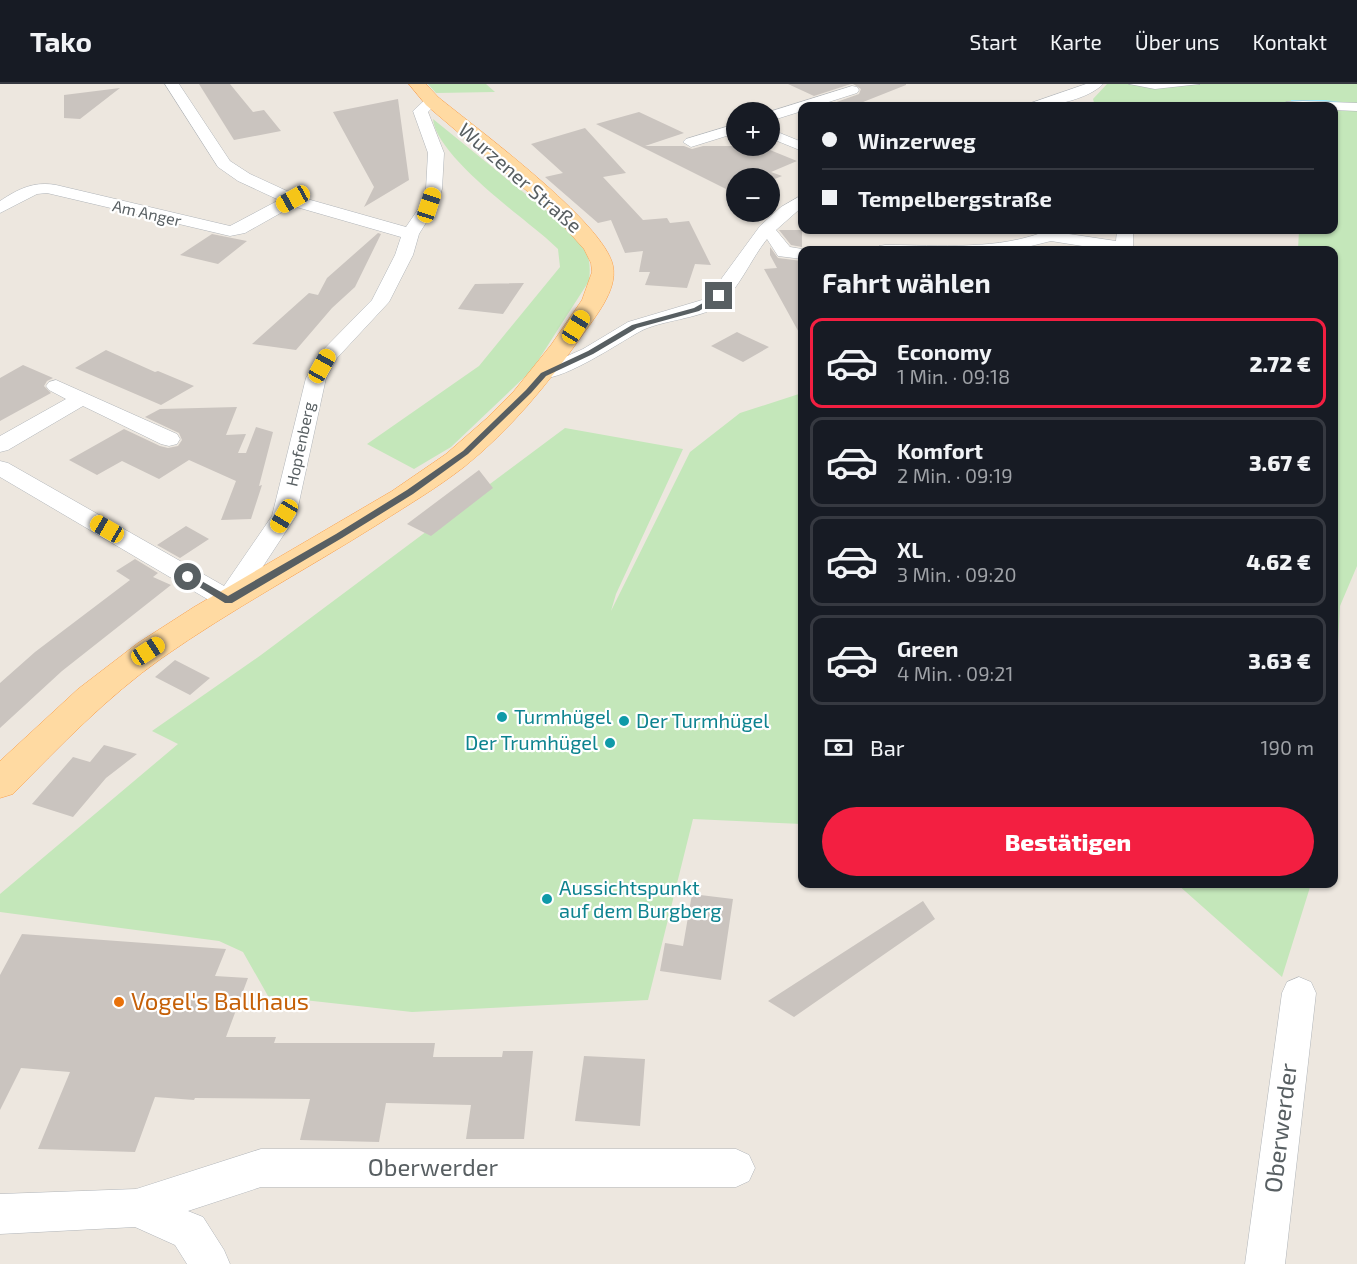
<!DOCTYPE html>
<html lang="de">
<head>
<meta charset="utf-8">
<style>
  body { margin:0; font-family:"Exo 2",sans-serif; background:#242831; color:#f1f3f6; height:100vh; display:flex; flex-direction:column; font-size:22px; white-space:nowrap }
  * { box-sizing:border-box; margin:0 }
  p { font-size:20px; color:#9ea1a6 }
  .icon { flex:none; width:33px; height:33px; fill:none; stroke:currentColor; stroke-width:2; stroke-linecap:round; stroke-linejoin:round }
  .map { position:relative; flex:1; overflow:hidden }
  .drawer { position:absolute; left:798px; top:162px; width:540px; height:642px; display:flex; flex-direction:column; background:#171b24; border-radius:12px; box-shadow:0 2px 4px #0004 }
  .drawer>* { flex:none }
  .guide { position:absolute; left:798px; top:18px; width:540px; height:132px; border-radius:12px; box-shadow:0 2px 4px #0004; display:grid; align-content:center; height:132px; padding:0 24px; background:#171b24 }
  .tools { position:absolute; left:726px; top:18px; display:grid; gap:12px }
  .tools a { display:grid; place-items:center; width:54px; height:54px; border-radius:50%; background:#171b24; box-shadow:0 2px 4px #0004; font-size:30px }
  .end { position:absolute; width:27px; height:27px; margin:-14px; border:8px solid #585f62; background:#fff; box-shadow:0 0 0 3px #fff }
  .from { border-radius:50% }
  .car { position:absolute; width:18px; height:36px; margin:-18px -9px; border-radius:8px; box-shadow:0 0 4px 2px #0007; background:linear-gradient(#f5c518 24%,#345 0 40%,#f5c518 0 76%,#345 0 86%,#f5c518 0) }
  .guide b { display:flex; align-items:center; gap:21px; height:57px; font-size:22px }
  .guide b+b { border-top:2px solid #363941 }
  .guide i { width:15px; height:15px; background:#f1f3f6 }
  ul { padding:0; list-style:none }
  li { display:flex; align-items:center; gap:18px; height:90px; margin:0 12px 9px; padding:0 12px; border:3px solid #363941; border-radius:12px }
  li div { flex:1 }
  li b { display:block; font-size:22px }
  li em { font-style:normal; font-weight:800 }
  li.selected { border-color:#f31f41 }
  li>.icon { width:54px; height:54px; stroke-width:1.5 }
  h2 { padding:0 24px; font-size:27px; line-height:72px }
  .pay { display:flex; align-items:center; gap:15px; height:66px; padding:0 24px; font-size:22px }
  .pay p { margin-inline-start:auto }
  .primary-button { display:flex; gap:12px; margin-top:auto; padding:12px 24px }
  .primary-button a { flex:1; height:69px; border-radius:36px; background:#f31f41; color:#fff; font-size:24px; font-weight:800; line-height:69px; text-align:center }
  header { display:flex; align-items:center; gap:36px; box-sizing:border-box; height:84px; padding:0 30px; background:#171b24; border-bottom:2px solid #363941 }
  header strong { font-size:28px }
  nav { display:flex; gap:33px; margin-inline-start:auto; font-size:21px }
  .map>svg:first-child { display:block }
</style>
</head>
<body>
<header>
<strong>Tako</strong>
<nav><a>Start</a><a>Karte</a><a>Über uns</a><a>Kontakt</a></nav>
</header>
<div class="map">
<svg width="1357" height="1180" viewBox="0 0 1357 1180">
  <rect width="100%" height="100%" fill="#ede7df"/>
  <path fill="#c4e7ba" d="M 428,0 L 486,0 L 495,8 L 436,9 Z
    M 1107,0 L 1357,0 L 1357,482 L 1340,522 L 1334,634 L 1334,166 L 1298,166 L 1299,146 L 1334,146 L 1334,22 L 1095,22 L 1093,15 Z
    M 433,35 L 570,146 C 586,165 592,172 589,197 L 532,286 L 451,363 L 414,385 L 367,360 L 479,282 L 560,183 L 558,165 L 546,154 C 518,130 436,71 433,35 Z
    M 802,309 L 802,740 L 693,735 L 648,916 L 412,928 L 268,912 L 243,868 L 219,857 L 0,828 L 0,810 L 178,660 L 152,647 L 261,571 L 565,344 L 683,365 L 616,510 L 611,527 L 690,368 L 740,329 Z
    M 1177,800 L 1311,800 L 1282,893 Z"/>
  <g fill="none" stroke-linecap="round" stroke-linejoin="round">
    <path fill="#9decff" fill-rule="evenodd" d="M 1293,16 L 1325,16 L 1357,20 L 1357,22 L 1325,18 L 1291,18 L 1291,16 Z"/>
  </g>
  <path fill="#cac4bf" d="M 199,0 L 230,0 L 253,28 L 264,26 L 281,47 L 234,56 Z
    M 788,0 L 851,0 L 814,12 Z
    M 853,0 L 906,0 L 906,1 L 853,22 L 837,22 L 831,20 L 859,10 L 861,5 Z
    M 120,4 L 80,35 L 64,34 L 64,11 Z
    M 398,15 L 409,96 L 364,123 L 374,103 L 333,28 Z
    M 639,28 L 684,49 L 645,62 L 684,62 L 692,65 L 703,62 L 760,62 L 797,77 L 771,88 L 782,92 L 770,97 L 770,94 L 736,94 L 736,110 L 596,40 Z
    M 585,44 L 626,89 L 603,93 L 643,136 L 667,134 L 670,139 L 689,137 L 711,181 L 695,180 L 687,204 L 645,201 L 650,188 L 639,188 L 643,167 L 625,169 L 611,136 L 598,139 L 545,93 L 563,89 L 531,60 Z
    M 779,146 L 802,146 L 802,163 L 791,161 Z
    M 378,149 L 381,150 L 355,203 L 332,224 L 296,266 L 252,260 L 309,209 L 318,211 L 327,194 Z
    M 212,150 L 247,157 L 218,180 L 180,171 Z
    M 770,163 L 778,174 L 802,177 L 802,254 L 764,185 L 777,184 L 770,171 Z
    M 524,199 L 503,230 L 458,225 L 475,200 Z
    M 737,248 L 743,251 L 769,263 L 743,278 L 711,262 Z
    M 106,266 L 155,288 L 158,287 L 194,302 L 161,321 L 75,284 Z
    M 23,281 L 53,294 L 47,297 L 44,302 L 51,309 L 0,337 L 0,294 Z
    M 237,323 L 226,351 L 246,350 L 238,369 L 246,369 L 256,343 L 273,348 L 259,402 L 262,401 L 251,435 L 221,436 L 236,397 L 189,376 L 159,395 L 122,377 L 97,391 L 69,376 L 124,345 L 160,362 L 168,364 L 178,362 L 182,356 L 179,349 L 145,333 L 160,325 Z
    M 479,386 L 493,404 L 431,452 L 407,440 Z
    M 186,442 L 209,455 L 180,474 L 157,461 Z
    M 135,475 L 158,489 L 153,493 L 171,501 L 62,587 L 0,644 L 0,599 L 35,568 L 130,496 L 116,487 Z
    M 175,576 L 210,594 L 190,611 L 155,593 Z
    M 104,661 L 137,670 L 106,694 L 73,733 L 32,720 L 73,673 L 90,678 Z
    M 692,810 L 733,815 L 721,896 L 660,887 L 665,859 L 683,862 Z
    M 923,817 L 935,835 L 794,933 L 768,917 Z
    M 22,850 L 226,865 L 215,892 L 248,894 L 226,953 L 276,953 L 274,959 L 435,959 L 433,973 L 502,973 L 503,967 L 533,967 L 524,1055 L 466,1055 L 471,1021 L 386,1019 L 379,1058 L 300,1056 L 310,1015 L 195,1014 L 194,1016 L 155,1013 L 135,1068 L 38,1065 L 70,988 L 21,984 L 0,1026 L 0,891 Z
    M 584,972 L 645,975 L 640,1042 L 575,1037 Z"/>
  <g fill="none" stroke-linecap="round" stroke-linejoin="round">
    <defs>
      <path id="lane" d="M 1129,0 L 1200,0 L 1155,5 Z"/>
      <path id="street" d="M 165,0 L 179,0 L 230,77 L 250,90 L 300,113 L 406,143 L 421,121 L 426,105 L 428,69 L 413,27 L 427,14 L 437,14 L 439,17 L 428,28 L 444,69 L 442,105 L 437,121 L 419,150 L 413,171 L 389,218 L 337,274 L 326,294 L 296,432 L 237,522 L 228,525 L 219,522 L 0,393 L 0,377 L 8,379 L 224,502 L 272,432 L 306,294 L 322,267 L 372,216 L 395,171 L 401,153 L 293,122 L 245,149 L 230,152 L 47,109 L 37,110 L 0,129 L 0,117 C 18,105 34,97 56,101 L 230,142 L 279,116 L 238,97 L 218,83 Z
        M 1086,0 L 1103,0 C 1089,15 1049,24 1029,22 L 1031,19 Z
        M 852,2 L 857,3 L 859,6 L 857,9 L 816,22 L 802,22 L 802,27 L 770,37 L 769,28 Z
        M 1303,17 L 1357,19 L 1357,27 L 1334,26 L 1334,22 L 1279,22 L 1286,18 Z
        M 736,40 L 736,49 L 691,63 L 683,58 L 686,55 Z
        M 770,45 L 802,58 L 802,67 L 770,54 Z
        M 802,111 L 802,123 L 776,146 L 790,163 L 808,166 L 802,166 L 802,175 L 778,172 L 767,155 C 750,176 739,206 718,222 C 700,235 660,236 639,248 C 617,260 559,300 536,294 L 533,290 L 536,286 L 583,265 L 628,238 L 702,216 L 719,198 L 760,142 L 781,123 Z
        M 1049,146 L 1071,146 L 1069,150 L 1116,157 L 1117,146 L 1133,146 L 1133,164 L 1131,166 L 1107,166 L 1051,157 L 1015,166 L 876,166 L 879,162 L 885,161 C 940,161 998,167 1049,146 Z
        M 56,296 L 177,350 L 180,355 L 177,360 L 169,362 L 161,360 L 83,322 L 8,366 L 0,368 L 0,352 L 66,315 L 49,306 L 46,302 L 49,298 Z
        M 1299,893 L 1311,898 L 1316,909 L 1285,1180 L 1245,1180 L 1282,909 L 1287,898 Z
        M 261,1065 L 736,1065 L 749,1071 L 755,1084 L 749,1097 L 736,1103 L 261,1103 L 188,1127 L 203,1133 L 224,1166 L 230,1180 L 187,1180 L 175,1161 L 135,1143 L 0,1150 L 0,1110 L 136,1105 Z"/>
      <path id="primary" d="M 409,0 L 426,0 L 438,13 C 476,44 605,139 613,182 C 618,207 594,234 581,253 C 547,301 510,346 464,383 C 437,404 408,421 380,439 C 307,485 232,525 162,574 C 107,613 60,662 13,710 L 0,714 L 0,677 L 78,605 L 138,559 L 194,523 L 392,407 L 446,370 L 486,335 L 514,307 L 551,261 L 582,216 L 592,188 L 591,179 L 584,165 L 547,124 L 426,21 Z"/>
    </defs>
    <use href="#lane" stroke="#b1b5b9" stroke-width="1"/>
    <use href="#street" stroke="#b1b5b9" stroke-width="1"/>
    <use href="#primary" stroke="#fa9f4c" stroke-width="1"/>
    <use href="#lane" fill="#fff" fill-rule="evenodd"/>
    <use href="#street" fill="#fff" fill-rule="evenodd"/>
    <use href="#primary" fill="#ffdaa2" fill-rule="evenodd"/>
  </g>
  <path fill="#585f62" d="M 717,211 L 723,212 L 699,227 L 637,244 L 593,270 L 546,292 L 531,309 L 468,370 L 413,410 L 342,454 L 232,519 L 225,519 L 183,493 L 191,491 L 228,512 L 336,450 L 407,406 L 463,367 L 526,306 L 541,289 L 588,267 L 632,241 L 694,224 Z"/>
  <g fill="#0f9aa8" stroke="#fff" stroke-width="2">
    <circle cx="502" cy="633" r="6"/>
    <circle cx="624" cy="637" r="6"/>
    <circle cx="610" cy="659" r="6"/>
    <circle cx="547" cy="815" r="6"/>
  </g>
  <circle fill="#e8710a" stroke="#fff" stroke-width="2" cx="119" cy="918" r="6"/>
  <g text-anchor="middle" stroke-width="4.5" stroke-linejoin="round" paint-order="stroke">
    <g font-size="16" fill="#585f62" stroke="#fff">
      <text transform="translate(147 129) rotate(13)" y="6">Am Anger</text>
      <text transform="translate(300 360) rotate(-78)" y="6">Hopfenberg</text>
    </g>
    <g font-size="20" fill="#585f62" stroke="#fff">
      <text transform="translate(520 94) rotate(41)" y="7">Wurzener Straße</text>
    </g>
    <g font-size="20" fill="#0d838f" stroke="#fff" text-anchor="start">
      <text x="514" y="640">Turmhügel</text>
      <text x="636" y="644">Der Turmhügel</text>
      <text x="598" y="666" text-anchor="end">Der Trumhügel</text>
      <text x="559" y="811">Aussichtspunkt<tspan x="559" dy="23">auf dem Burgberg</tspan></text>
    </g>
    <g font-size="24" fill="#c56008" stroke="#fff" text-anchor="start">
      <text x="131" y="926">Vogel's Ballhaus</text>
    </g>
    <g font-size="24" fill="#585f62" stroke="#fff">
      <text transform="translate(1281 1044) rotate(-83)" y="8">Oberwerder</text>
      <text x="433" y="1092">Oberwerder</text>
    </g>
  </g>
</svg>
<div class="tools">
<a>+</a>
<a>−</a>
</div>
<i class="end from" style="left:188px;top:493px"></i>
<i class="end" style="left:719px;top:212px"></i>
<i class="car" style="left:293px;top:115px;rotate:241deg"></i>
<i class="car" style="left:429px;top:121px;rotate:18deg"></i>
<i class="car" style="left:576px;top:243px;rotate:32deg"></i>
<i class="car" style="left:322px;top:282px;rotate:29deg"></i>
<i class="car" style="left:284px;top:432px;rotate:211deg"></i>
<i class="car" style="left:107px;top:445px;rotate:300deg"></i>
<i class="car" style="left:148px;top:567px;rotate:57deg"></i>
<div class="guide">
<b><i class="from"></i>Winzerweg</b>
<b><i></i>Tempelbergstraße</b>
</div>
<section class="drawer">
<h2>Fahrt wählen</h2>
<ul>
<li class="selected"><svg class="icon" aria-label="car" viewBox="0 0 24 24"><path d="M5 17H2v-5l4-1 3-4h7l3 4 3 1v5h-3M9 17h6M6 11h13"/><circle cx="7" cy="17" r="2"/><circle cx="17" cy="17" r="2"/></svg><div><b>Economy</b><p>1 Min. · 09:18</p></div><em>2.72 €</em></li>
<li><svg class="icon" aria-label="car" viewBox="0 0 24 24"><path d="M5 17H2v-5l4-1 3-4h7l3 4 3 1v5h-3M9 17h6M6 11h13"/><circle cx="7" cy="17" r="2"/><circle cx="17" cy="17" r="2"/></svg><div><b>Komfort</b><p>2 Min. · 09:19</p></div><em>3.67 €</em></li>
<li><svg class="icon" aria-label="car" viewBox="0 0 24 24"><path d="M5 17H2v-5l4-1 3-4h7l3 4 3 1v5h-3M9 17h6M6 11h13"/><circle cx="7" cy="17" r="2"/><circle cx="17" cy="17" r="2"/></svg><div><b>XL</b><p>3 Min. · 09:20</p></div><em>4.62 €</em></li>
<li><svg class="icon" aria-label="car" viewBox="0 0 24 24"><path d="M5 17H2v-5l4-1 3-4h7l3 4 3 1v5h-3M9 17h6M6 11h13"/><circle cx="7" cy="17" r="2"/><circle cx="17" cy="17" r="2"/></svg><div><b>Green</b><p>4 Min. · 09:21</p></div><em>3.63 €</em></li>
</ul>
<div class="pay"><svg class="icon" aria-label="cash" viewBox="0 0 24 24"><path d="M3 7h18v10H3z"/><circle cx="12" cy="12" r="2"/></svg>Bar<p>190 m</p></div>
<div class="primary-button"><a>Bestätigen</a></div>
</section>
</div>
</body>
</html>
